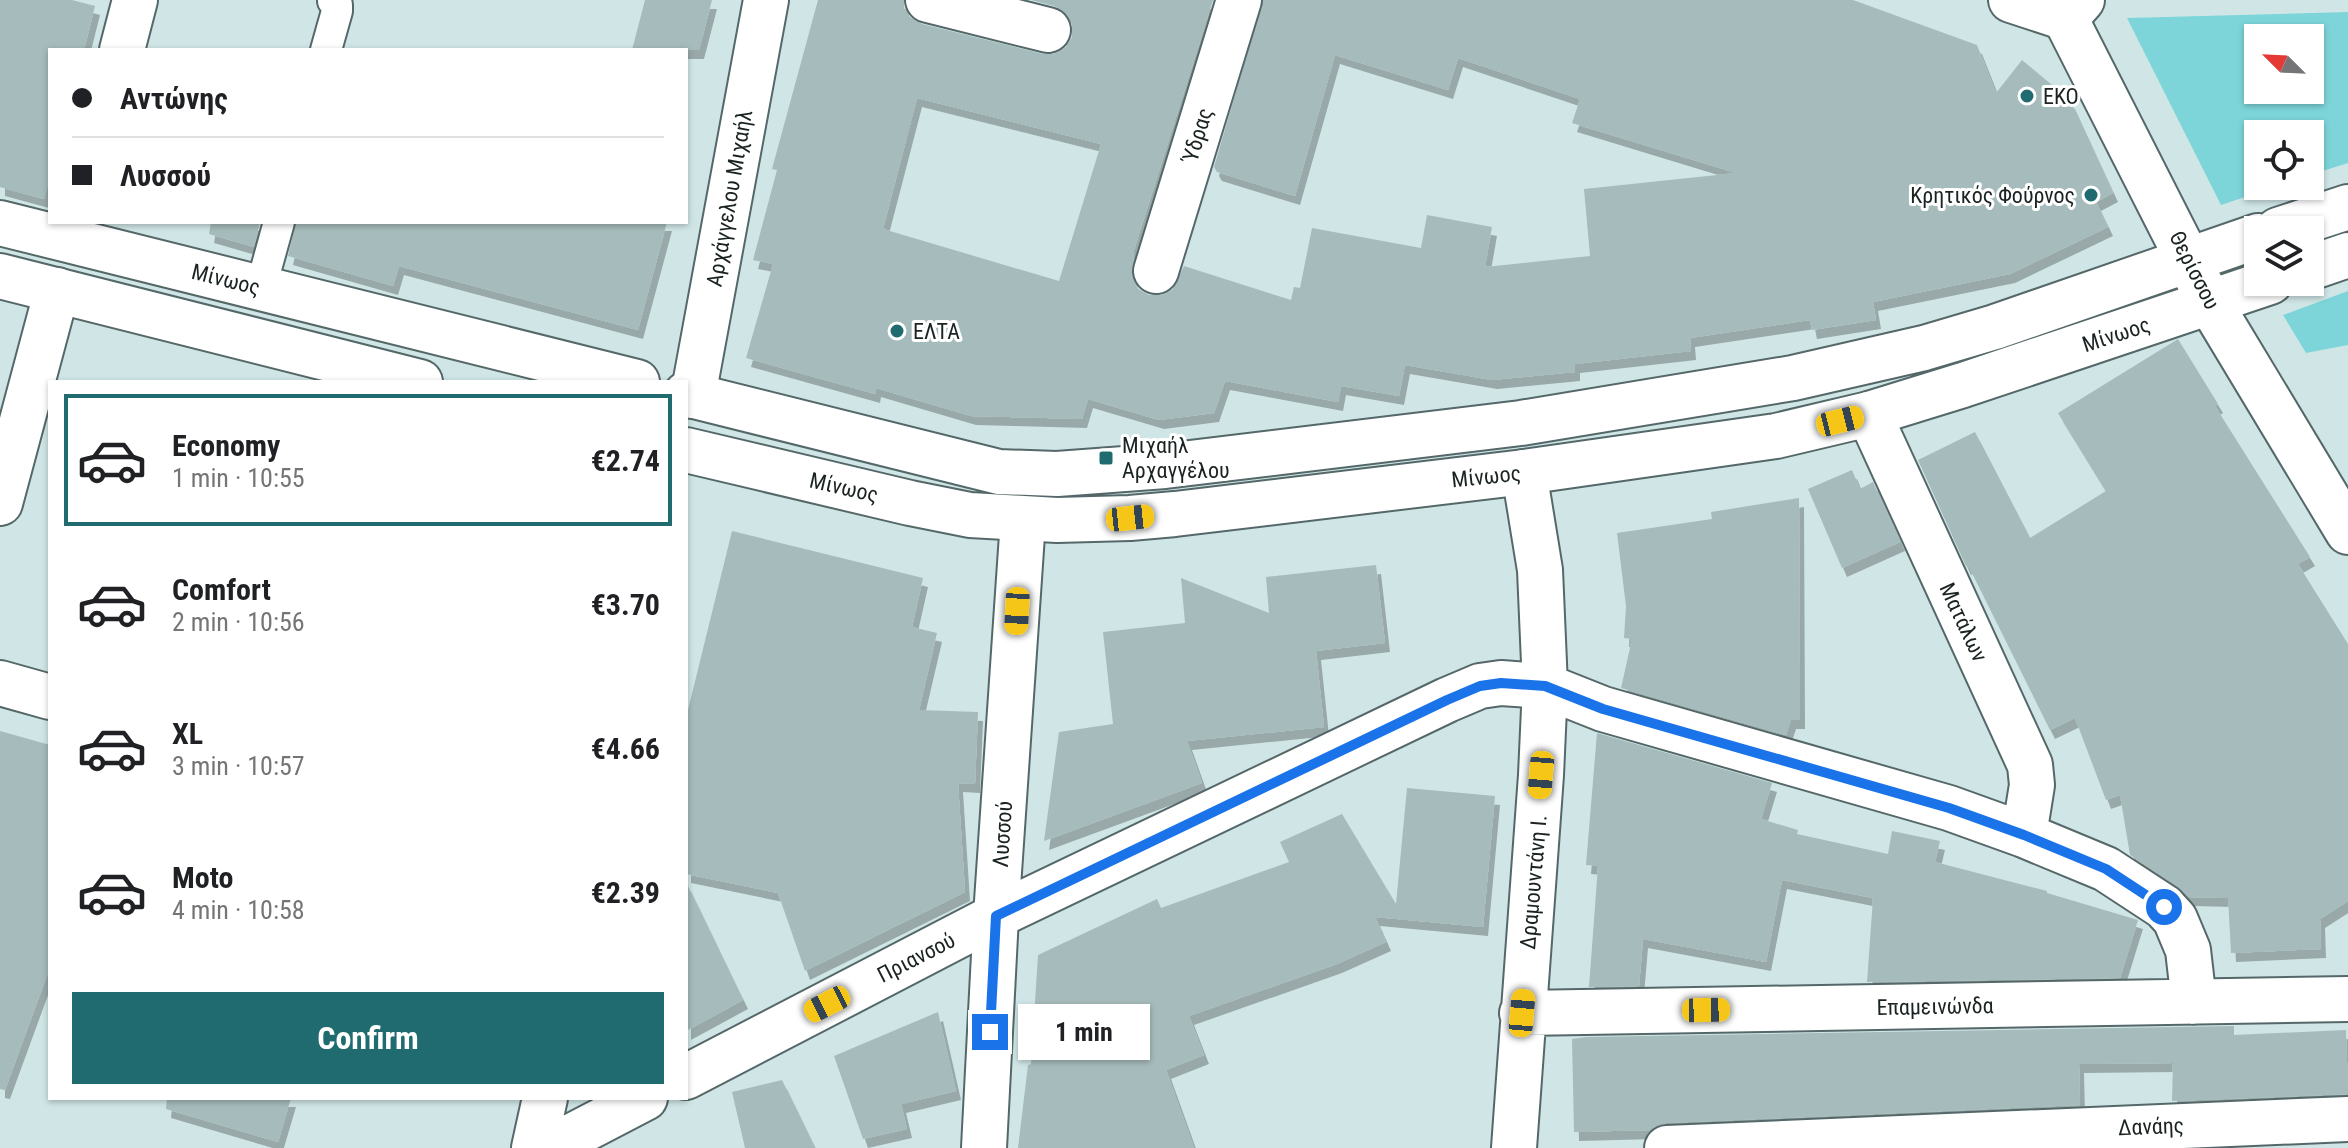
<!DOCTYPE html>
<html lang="en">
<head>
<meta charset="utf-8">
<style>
  body { margin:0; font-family:"Roboto Condensed",sans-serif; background:#f6f6f6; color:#202124; height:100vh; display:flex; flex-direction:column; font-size:30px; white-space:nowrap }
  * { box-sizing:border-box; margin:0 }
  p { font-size:26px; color:#757577 }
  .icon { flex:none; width:44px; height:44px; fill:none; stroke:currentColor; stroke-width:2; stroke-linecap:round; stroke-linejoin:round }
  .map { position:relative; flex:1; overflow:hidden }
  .panel { position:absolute; left:48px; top:380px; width:640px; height:720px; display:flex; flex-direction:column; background:#fff; border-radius:0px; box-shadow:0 2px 6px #0004 }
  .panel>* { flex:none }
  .top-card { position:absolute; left:48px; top:48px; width:640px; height:176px; border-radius:0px; box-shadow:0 2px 6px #0004; display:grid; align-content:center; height:176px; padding:0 24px; background:#fff }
  .needle { width:52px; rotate:294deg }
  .fabs { position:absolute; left:2244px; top:24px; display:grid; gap:16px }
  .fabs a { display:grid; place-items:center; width:80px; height:80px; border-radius:0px; background:#fff; box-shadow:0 2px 6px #0004; font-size:40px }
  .end { position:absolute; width:36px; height:36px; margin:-18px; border:10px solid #1a73e8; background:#fff; box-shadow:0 0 0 4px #fff }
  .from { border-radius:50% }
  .bubble { position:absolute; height:56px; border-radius:0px; background:#fff; box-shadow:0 2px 6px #0004; font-size:26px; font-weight:700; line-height:56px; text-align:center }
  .car { position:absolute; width:24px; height:48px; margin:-24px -12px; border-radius:10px; box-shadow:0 0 6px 2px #0007; background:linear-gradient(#f5c518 24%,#345 0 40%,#f5c518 0 76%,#345 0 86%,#f5c518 0) }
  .top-card b { display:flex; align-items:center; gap:28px; height:76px; font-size:30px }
  .top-card b+b { border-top:2px solid #e0e0e0 }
  .top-card i { width:20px; height:20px; background:#202124 }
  ul { padding:14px 0 0; list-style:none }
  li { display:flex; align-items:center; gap:24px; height:132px; margin:0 16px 12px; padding:0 8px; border:4px solid transparent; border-radius:0px }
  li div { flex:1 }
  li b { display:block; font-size:30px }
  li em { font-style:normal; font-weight:700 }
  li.current { border-color:#1f6b6f }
  li>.icon { width:72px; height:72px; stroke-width:1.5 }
  .cta { display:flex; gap:16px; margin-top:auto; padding:16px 24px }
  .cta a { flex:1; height:92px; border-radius:0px; background:#1f6b6f; color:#fff; font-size:32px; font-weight:700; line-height:92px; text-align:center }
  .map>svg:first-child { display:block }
</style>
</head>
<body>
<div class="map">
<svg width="2348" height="1148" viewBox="0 0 2348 1148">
  <defs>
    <filter id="shadow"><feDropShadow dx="5" dy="9" stdDeviation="0" flood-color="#0004"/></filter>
  </defs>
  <rect width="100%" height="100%" fill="#d0e6e6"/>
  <path fill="#7dd5d9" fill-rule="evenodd" d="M 2348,12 L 2348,163 L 2310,175 L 2310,134 L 2258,134 L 2258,186 L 2278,186 L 2221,205 L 2127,18 ZM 2258,38 L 2310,38 L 2310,90 L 2258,90 Z
    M 2348,291 L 2348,345 L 2306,353 L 2283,315 Z"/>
  <path fill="#a6bbbb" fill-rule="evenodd" filter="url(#shadow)" d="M 0,0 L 72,0 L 95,6 L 84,50 L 50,50 L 50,177 L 44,199 L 0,187 Z
    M 645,0 L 712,0 L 699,50 L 632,50 Z
    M 818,0 L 904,0 L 904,8 L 910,17 L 922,24 L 1043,54 L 1054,54 L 1065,48 L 1072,37 L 1072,24 L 1065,12 L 1054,6 L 1031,0 L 1213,0 L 1134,250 L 1132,277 L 1138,289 L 1149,295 L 1161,295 L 1172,290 L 1184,266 L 1291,300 L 1294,287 L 1300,288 L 1312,228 L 1421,248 L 1427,215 L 1492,227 L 1485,267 L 1590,256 L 1584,189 L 1736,173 L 1572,123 L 1580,99 L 1458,58 L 1448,90 L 1335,55 L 1295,196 L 1217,172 L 1214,167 L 1263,0 L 1853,0 L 1977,45 L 1996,93 L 2022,60 L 2070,100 L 2113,193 L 2096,202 L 2108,227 L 2010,274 L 1873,302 L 1876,320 L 1812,330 L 1810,320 L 1690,338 L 1691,351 L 1575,364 L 1575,372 L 1492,380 L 1405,365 L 1399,396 L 1341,386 L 1338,402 L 1225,381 L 1214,413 L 1159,420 L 1088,399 L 1082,419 L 971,416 L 876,388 L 875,394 L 746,358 L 773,264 L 753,260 L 777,170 L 772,169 ZM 917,98 L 1101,144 L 1059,281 L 883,229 Z
    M 211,222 L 260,222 L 254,247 L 209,234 Z
    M 296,222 L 667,222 L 638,330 L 399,266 L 393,286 L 288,256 Z
    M 2178,339 L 2218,404 L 2215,406 L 2310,557 L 2298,564 L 2348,644 L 2348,901 L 2320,919 L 2321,949 L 2231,953 L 2228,898 L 2189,897 L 2178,886 L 2130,855 L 2120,795 L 2106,800 L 2075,718 L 2050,730 L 1968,565 L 1966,566 L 1918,460 L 1975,432 L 2030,538 L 2106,491 L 2058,413 Z
    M 1852,470 L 1860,489 L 1873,482 L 1900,542 L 1842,568 L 1808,489 Z
    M 1799,498 L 1800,720 L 1791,720 L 1786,735 L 1621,688 L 1632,639 L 1624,638 L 1626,606 L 1617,533 L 1712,519 L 1711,512 Z
    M 732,531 L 923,578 L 912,627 L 937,633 L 919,710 L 978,712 L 975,784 L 958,783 L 965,892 L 805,971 L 778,893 L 686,874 L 686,718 Z
    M 1376,565 L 1385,643 L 1316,651 L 1324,727 L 1187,741 L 1202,783 L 1044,841 L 1059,732 L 1113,724 L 1103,632 L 1185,623 L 1181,578 L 1269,613 L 1266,577 Z
    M 0,731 L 50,745 L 50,967 L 5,1090 L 0,1089 Z
    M 1597,733 L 1772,783 L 1761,819 L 1798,830 L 1797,834 L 1888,854 L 1892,831 L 1940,841 L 1935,862 L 2047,891 L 2047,893 L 2138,920 L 2120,978 L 1867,982 L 1873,898 L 1782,880 L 1766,962 L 1643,939 L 1639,986 L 1589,987 L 1598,866 L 1586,865 Z
    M 1407,788 L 1495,796 L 1483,927 L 1375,917 L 1386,942 L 1337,964 L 1189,1016 L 1204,1055 L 1166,1070 L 1194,1148 L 1018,1148 L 1028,1065 L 1031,1064 L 1038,955 L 1157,899 L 1161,908 L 1289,862 L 1280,842 L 1342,814 L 1396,904 Z
    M 686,882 L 743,1000 L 686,1031 Z
    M 938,1012 L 956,1091 L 901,1104 L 907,1129 L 863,1139 L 834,1056 Z
    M 2234,1026 L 2234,1035 L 2346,1030 L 2348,1094 L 2172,1101 L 2173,1063 L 2079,1064 L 2080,1105 L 1666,1123 L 1651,1130 L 1574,1132 L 1572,1039 L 1586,1037 Z
    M 782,1080 L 815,1148 L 745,1148 L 732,1092 Z
    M 167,1098 L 291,1098 L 278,1142 L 166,1109 Z"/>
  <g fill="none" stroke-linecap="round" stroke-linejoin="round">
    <defs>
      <path id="service" d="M 326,50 L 337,11 L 337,5 L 333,1
        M 261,287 L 279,222"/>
      <path id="minor" d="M 928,0 L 1048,30
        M 2011,0 L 2066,18 L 2082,0
        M 122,50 L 135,0
        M 1156,271 L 1239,0
        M 693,396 L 766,0
        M 1869,414 L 2030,765 L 2032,785 L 2024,835
        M 0,503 L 57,290
        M 0,683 L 50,697
        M 1522,1013 L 2348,999
        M 686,1077 L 996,916 L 1447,700 L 1480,686 L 1501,683 L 1545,686 L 1603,709 L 1949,808 L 2024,835 L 2106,869 L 2164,907 L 2175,919 L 2188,950 L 2194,1002
        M 534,1148 L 545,1098
        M 549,1148 L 645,1098
        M 984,1148 L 996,916 L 1023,520
        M 1514,1148 L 1541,775 L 1545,686 L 1540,570 L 1524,472
        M 1667,1148 L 2348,1119"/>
      <path id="tertiary" d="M 2056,0 L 2210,303 L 2348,532"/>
      <path id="secondary" d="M 0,223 L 637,382
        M 2278,230 L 2348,207
        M 2310,268 L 2348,255
        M 0,276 L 420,382
        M 686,394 L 999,472 L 1057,474 L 1165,466 L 1521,423 L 1793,378 L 1924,348 L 1995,327 L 2258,236
        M 686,450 L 910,503 L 970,515 L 1057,520 L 1130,518 L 1175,514 L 1524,472 L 1776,436 L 1869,414 L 1963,385 L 2270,282"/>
    </defs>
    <use href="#service" stroke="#556869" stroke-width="34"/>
    <use href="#minor" stroke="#556869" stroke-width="48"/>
    <use href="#tertiary" stroke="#556869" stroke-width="48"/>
    <use href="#secondary" stroke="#556869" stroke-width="48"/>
    <use href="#service" stroke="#fff" stroke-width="30"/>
    <use href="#minor" stroke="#fff" stroke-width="44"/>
    <use href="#tertiary" stroke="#fff" stroke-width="44"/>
    <use href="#secondary" stroke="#fff" stroke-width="44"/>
  </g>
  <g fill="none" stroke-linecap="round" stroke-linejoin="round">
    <path stroke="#1a73e8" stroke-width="10" d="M 990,1032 L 996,916 L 1447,700 L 1480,686 L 1501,683 L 1545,686 L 1603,709 L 1949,808 L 2024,835 L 2106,869 L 2164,907"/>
  </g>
  <g fill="#1f6b6f" stroke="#fff" stroke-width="3">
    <circle cx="2027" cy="96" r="8"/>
    <circle cx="2091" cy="195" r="8"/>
    <circle cx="897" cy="331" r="8"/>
    <rect x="1098" y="450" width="16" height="16" rx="4"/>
  </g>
  <g text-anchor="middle" stroke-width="6" stroke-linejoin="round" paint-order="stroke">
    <g font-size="22" fill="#1a2222" stroke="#fff" text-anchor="start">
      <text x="2043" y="104">ΕΚΟ</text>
      <text x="2075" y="203" text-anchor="end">Κρητικός Φούρνος</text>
      <text x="913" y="339">ΕΛΤΑ</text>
      <text x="1122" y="453">Μιχαήλ<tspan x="1122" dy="25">Αρχαγγέλου</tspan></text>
    </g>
    <g font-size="22" fill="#1a2222" stroke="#fff">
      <text transform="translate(1197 135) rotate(-73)" y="8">Ύδρας</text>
      <text transform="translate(729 198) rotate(-80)" y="8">Αρχάγγελου Μιχαήλ</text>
      <text transform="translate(2195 270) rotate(63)" y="8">Θερίσσου</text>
      <text transform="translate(226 279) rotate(14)" y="8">Μίνωος</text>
      <text transform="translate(2116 334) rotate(-18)" y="8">Μίνωος</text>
      <text transform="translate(1486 476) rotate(-6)" y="8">Μίνωος</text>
      <text transform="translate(844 487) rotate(13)" y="8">Μίνωος</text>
      <text transform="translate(1964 622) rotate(65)" y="8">Ματάλων</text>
      <text transform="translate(1002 834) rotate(-86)" y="8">Λυσσού</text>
      <text transform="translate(1533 882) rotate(-85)" y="8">Δραμουντάνη Ι.</text>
      <text transform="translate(916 957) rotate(-27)" y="8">Πριανσού</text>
      <text transform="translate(1935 1006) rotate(-1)" y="8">Επαμεινώνδα</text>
      <text transform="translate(2151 1126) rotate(-2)" y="8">Δανάης</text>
    </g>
  </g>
</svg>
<div class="fabs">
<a><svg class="needle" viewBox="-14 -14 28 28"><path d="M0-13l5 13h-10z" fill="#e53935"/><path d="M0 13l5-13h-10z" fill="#757577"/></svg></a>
<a><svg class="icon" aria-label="locate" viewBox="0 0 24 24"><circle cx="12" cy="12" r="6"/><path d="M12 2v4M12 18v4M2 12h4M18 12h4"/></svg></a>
<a><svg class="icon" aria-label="layers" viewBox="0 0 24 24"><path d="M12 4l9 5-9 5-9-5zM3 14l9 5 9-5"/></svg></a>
</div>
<i class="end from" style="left:2164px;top:907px"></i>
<i class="end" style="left:990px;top:1032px"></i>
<div class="bubble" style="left:1018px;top:1004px;width:132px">1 min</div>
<i class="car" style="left:1840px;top:421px;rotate:76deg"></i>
<i class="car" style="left:1130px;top:518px;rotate:84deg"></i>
<i class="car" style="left:1017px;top:611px;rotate:183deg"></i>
<i class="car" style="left:1541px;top:775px;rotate:185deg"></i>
<i class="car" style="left:827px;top:1004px;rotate:243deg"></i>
<i class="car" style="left:1706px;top:1010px;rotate:89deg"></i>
<i class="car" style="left:1522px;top:1013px;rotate:5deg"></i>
<div class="top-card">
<b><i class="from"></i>Αντώνης</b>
<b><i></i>Λυσσού</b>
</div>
<section class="panel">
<ul>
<li class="current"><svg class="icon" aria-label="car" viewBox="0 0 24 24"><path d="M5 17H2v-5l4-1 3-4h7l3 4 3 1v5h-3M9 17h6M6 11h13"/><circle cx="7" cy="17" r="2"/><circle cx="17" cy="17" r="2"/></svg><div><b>Economy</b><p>1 min · 10:55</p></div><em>€2.74</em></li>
<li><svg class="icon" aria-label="car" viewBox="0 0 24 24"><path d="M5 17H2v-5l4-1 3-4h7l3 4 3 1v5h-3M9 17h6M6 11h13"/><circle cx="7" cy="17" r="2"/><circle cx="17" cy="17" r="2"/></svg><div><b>Comfort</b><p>2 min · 10:56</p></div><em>€3.70</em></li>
<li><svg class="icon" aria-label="car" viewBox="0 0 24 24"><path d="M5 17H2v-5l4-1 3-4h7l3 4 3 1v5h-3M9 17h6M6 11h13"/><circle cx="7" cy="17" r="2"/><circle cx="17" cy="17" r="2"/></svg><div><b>XL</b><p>3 min · 10:57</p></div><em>€4.66</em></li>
<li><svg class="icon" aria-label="car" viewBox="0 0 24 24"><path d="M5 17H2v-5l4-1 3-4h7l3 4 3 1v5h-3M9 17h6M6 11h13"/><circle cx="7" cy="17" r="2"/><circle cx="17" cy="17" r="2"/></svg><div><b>Moto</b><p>4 min · 10:58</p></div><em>€2.39</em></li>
</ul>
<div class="cta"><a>Confirm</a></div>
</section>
</div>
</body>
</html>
